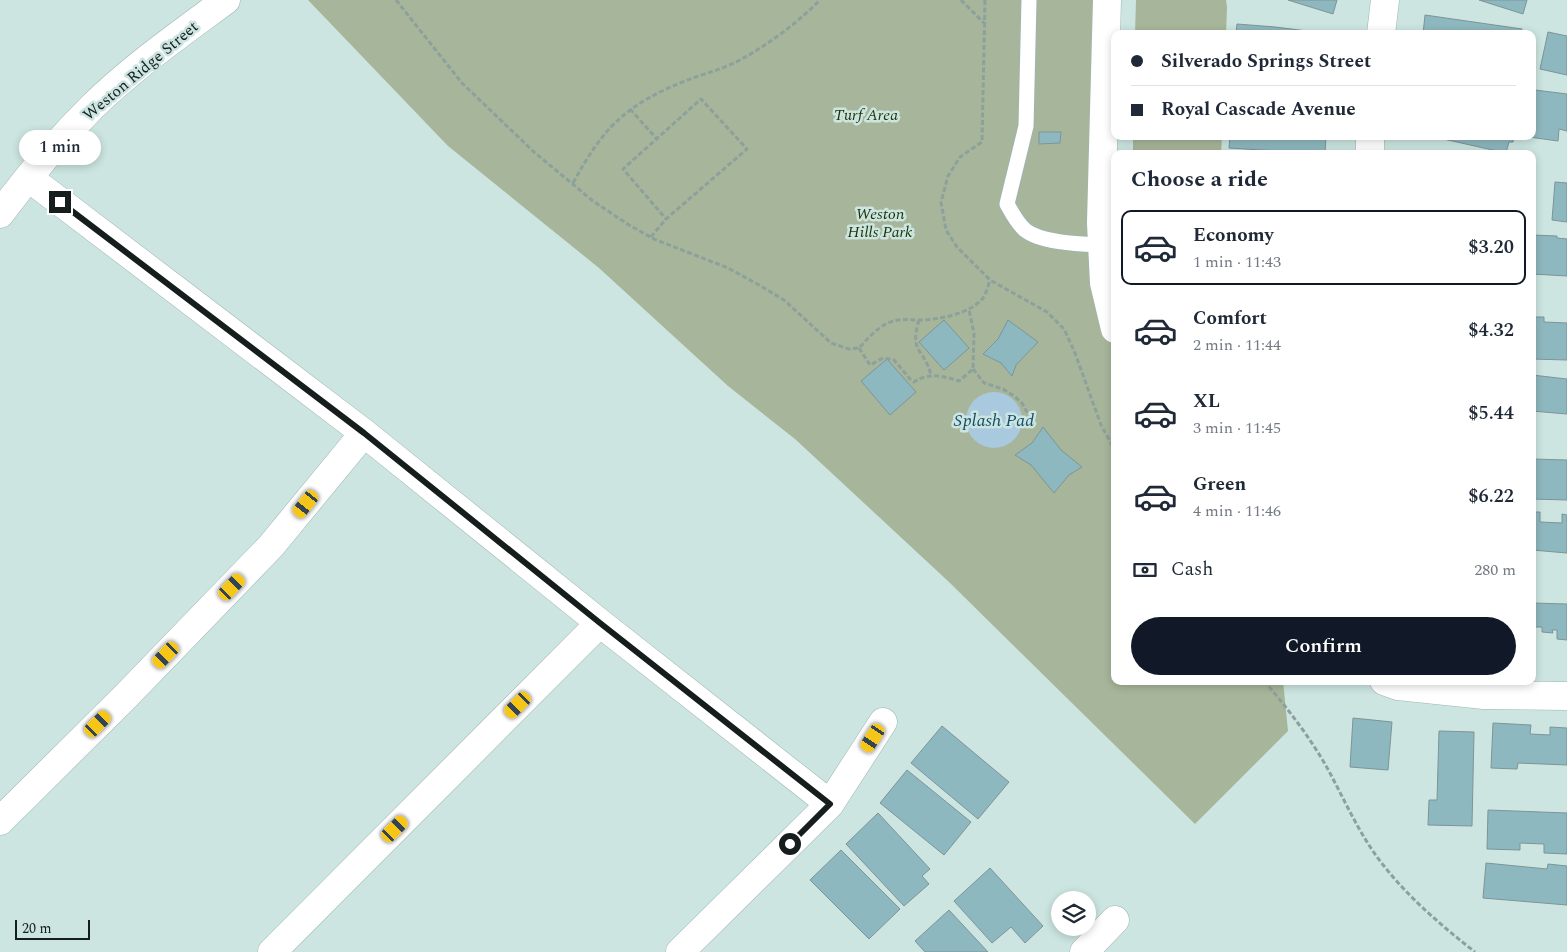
<!DOCTYPE html>
<html lang="en">
<head>
<meta charset="utf-8">
<style>
  body { margin:0; font-family:Spectral,serif; background:#f2f2f3; color:#1f2937; height:100vh; display:flex; flex-direction:column; font-size:19px; white-space:nowrap }
  * { box-sizing:border-box; margin:0 }
  p { font-size:16px; color:#747a83 }
  .icon { flex:none; width:28px; height:28px; fill:none; stroke:currentColor; stroke-width:2; stroke-linecap:round; stroke-linejoin:round }
  .map { position:relative; flex:1; overflow:hidden }
  .details { position:absolute; left:1111px; top:150px; width:425px; height:535px; display:flex; flex-direction:column; background:#fff; border-radius:10px; box-shadow:0 2px 8px #0003 }
  .details>* { flex:none }
  .banner { position:absolute; left:1111px; top:30px; width:425px; height:110px; border-radius:10px; box-shadow:0 2px 8px #0003; display:grid; align-content:center; height:110px; padding:0 20px; background:#fff }
  .tools { position:absolute; left:1051px; top:891px; display:grid; gap:10px }
  .tools a { display:grid; place-items:center; width:45px; height:45px; border-radius:50%; background:#fff; box-shadow:0 2px 8px #0003; font-size:25px }
  .scale { position:absolute; left:15px; bottom:12px; width:75px; box-sizing:border-box; padding-left:5px; border:2px solid #151e1c; border-top:0; font-size:14px; line-height:18px; white-space:nowrap; color:#151e1c; -webkit-text-stroke:4px #cce5e0; paint-order:stroke }
  .end { position:absolute; width:22px; height:22px; margin:-11px; border:6px solid #151e1c; background:#fff; box-shadow:0 0 0 2px #fff }
  .from { border-radius:50% }
  .bubble { position:absolute; height:35px; border-radius:18px; background:#fff; box-shadow:0 2px 8px #0003; font-size:16px; font-weight:600; line-height:35px; text-align:center }
  .car { position:absolute; width:15px; height:30px; margin:-15px -8px; border-radius:6px; box-shadow:0 0 4px 1px #0007; background:linear-gradient(#f5c518 24%,#345 0 40%,#f5c518 0 76%,#345 0 86%,#f5c518 0) }
  .banner b { display:flex; align-items:center; gap:18px; height:48px; font-size:19px }
  .banner b+b { border-top:1px solid #e0e1e3 }
  .banner i { width:12px; height:12px; background:#1f2937 }
  ul { padding:0; list-style:none }
  li { display:flex; align-items:center; gap:15px; height:75px; margin:0 10px 8px; padding:0 10px; border:2px solid transparent; border-radius:10px }
  li div { flex:1 }
  li b { display:block; font-size:19px }
  li em { font-style:normal; font-weight:600 }
  li.active { border-color:#111827 }
  li>.icon { width:45px; height:45px; stroke-width:1.5 }
  h2 { padding:0 20px; font-size:22px; line-height:60px }
  .pay { display:flex; align-items:center; gap:12px; height:55px; padding:0 20px; font-size:19px }
  .pay p { margin-inline-start:auto }
  .cta { display:flex; gap:10px; margin-top:auto; padding:10px 20px }
  .cta a { flex:1; height:58px; border-radius:30px; background:#111827; color:#fff; font-size:20px; font-weight:600; line-height:58px; text-align:center }
  .map>svg:first-child { display:block }
</style>
</head>
<body>
<div class="map">
<svg width="1567" height="952" viewBox="0 0 1567 952">
  <rect width="100%" height="100%" fill="#cce5e0"/>
  <path fill="#a7b69a" d="M 308,0 L 1112,0 L 1115,681 L 1283,681 L 1288,731 L 1195,824 L 949,582 L 795,439 L 728,386 L 599,268 L 448,146 Z
    M 1136,0 L 1226,0 L 1227,7 L 1226,34 L 1135,34 Z
    M 1133,136 L 1222,136 L 1221,154 L 1133,154 Z"/>
  <path fill="#a9cade" d="M966 420a28 28 0 1 1 56 0a28 28 0 1 1-56 0Z"/>
  <path fill="#8eb8bf" stroke="#7d9498" d="M 1288,0 L 1337,0 L 1333,14 Z
    M 1479,0 L 1527,0 L 1523,14 Z
    M 1425,15 L 1522,29 L 1521,34 L 1423,34 Z
    M 1237,24 L 1275,27 L 1332,34 L 1236,34 Z
    M 1548,32 L 1567,36 L 1567,75 L 1540,69 Z
    M 1535,90 L 1567,94 L 1567,131 L 1559,129 L 1558,141 L 1529,137 L 1532,136 L 1532,110 Z
    M 1039,132 L 1061,132 L 1060,143 L 1039,144 Z
    M 1230,136 L 1326,136 L 1325,154 L 1229,148 Z
    M 1430,136 L 1514,136 L 1513,142 L 1509,142 L 1506,153 Z
    M 1555,182 L 1567,183 L 1567,222 L 1552,220 Z
    M 1532,235 L 1557,236 L 1557,238 L 1567,239 L 1567,276 L 1532,274 Z
    M 1532,317 L 1544,317 L 1544,322 L 1567,323 L 1567,360 L 1532,359 Z
    M 944,320 L 969,348 L 944,370 L 919,342 Z
    M 1008,320 L 1038,342 L 1016,365 L 1012,376 L 1001,363 L 983,354 L 998,339 Z
    M 887,359 L 916,392 L 890,415 L 861,381 Z
    M 1532,375 L 1567,379 L 1567,414 L 1532,411 Z
    M 1043,427 L 1061,450 L 1082,467 L 1069,475 L 1054,493 L 1031,465 L 1015,455 L 1032,443 Z
    M 1532,459 L 1567,460 L 1567,500 L 1532,499 Z
    M 1532,512 L 1540,512 L 1540,522 L 1562,523 L 1562,514 L 1567,515 L 1567,553 L 1532,550 Z
    M 1532,603 L 1567,604 L 1567,640 L 1557,639 L 1557,630 L 1552,630 L 1553,633 L 1542,632 L 1542,627 L 1535,627 L 1534,637 L 1532,637 Z
    M 1353,718 L 1392,722 L 1388,770 L 1350,767 Z
    M 1493,723 L 1531,725 L 1530,734 L 1550,735 L 1550,727 L 1567,728 L 1567,765 L 1518,763 L 1517,769 L 1491,768 Z
    M 942,726 L 1009,782 L 978,819 L 911,763 Z
    M 1439,731 L 1474,732 L 1472,826 L 1428,825 L 1429,800 L 1437,800 Z
    M 907,770 L 971,822 L 944,855 L 880,803 Z
    M 1488,810 L 1567,813 L 1567,854 L 1544,853 L 1544,844 L 1520,843 L 1520,850 L 1487,849 Z
    M 878,813 L 930,869 L 922,876 L 929,884 L 904,906 L 846,844 Z
    M 841,850 L 900,909 L 869,939 L 810,880 Z
    M 1486,863 L 1547,869 L 1548,864 L 1567,866 L 1567,905 L 1483,898 Z
    M 990,868 L 1043,926 L 1025,943 L 1011,927 L 992,943 L 954,901 Z
    M 949,910 L 988,952 L 925,952 L 915,941 Z"/>
  <g fill="none" stroke-linecap="round" stroke-linejoin="round">
    <defs>
      <path id="service" d="M 1029,0 L 1026,126 L 1007,204 C 1012,213 1017,223 1025,230 C 1041,243 1081,244 1102,245"/>
      <path id="minor" d="M 1107,0 L 1101,223 L 1104,283 L 1115,329
        M 1381,34 L 1385,0
        M 1370,154 L 1370,136
        M 29,178 L 364,433 L 600,623 L 830,804
        M 1384,681 L 1398,686 L 1484,695 L 1567,696
        M 0,821 L 126,696 L 271,546 L 364,433
        M 272,952 L 600,623
        M 680,952 L 830,804 L 883,722
        M 1084,952 L 1115,920"/>
      <path id="tertiary" d="M 0,214 C 28,176 59,140 92,107 C 133,67 180,34 226,0"/>
    </defs>
    <use href="#service" stroke="#9db5b1" stroke-width="17"/>
    <use href="#minor" stroke="#9db5b1" stroke-width="29"/>
    <use href="#tertiary" stroke="#9db5b1" stroke-width="29"/>
    <path stroke="#8ca09c" stroke-width="3" stroke-dasharray="5 2.5" stroke-linecap="butt" d="M 396,0 L 462,83 L 534,152 L 593,201 L 629,225 L 654,239 L 728,268 L 759,285 L 784,300 L 831,343 L 849,349 L 859,348 C 868,338 877,328 888,323 C 899,318 908,320 919,320 C 938,320 970,314 983,298 C 986,294 988,286 990,280
      M 961,0 L 985,24
      M 985,0 L 982,142 L 960,157 L 948,176 L 941,202 L 946,230 L 957,247 L 990,280 L 1047,312 L 1064,329 L 1075,353 L 1101,425 L 1115,450
      M 630,109 L 656,138
      M 573,183 C 603,128 625,105 685,81 C 702,74 721,70 738,61 C 768,45 796,24 820,0
      M 651,237 L 666,219 L 747,149 L 701,99 L 623,169 L 666,219
      M 919,320 C 909,354 924,347 931,375
      M 859,348 L 870,365 L 883,358 L 894,360 L 910,379 L 914,382 C 929,372 943,376 959,381 L 973,369 L 974,333 L 969,310
      M 973,369 L 984,383 L 1003,389 L 1014,396 L 1022,403 L 1028,414
      M 1264,681 C 1286,706 1308,735 1325,764 C 1344,798 1359,835 1384,866 C 1410,899 1442,926 1475,952"/>
    <use href="#service" stroke="#fff" stroke-width="15"/>
    <use href="#minor" stroke="#fff" stroke-width="28"/>
    <use href="#tertiary" stroke="#fff" stroke-width="28"/>
  </g>
  <g fill="none" stroke-linecap="round" stroke-linejoin="round">
    <path stroke="#151e1c" stroke-width="6" d="M 60,202 L 364,433 L 600,623 L 830,804 L 790,844"/>
  </g>
  <g text-anchor="middle" stroke-width="5" stroke-linejoin="round" paint-order="stroke">
    <g font-size="16" fill="#151e1c" stroke="#cce5e0">
      <text transform="translate(140 70) rotate(-40)" y="6">Weston Ridge Street</text>
    </g>
    <g font-size="16" font-style="italic" fill="#1d3303" stroke="#cce5e0">
      <text x="866" y="120">Turf Area</text>
      <text x="880" y="219">Weston<tspan x="880" dy="18">Hills Park</tspan></text>
    </g>
    <g font-size="18" font-style="italic" fill="#154f6c" stroke="#cce5e0">
      <text x="994" y="426">Splash Pad</text>
    </g>
  </g>
</svg>
<div class="tools">
<a><svg class="icon" aria-label="layers" viewBox="0 0 24 24"><path d="M12 4l9 5-9 5-9-5zM3 14l9 5 9-5"/></svg></a>
</div>
<div class="scale">20 m</div>
<i class="end from" style="left:790px;top:844px"></i>
<i class="end" style="left:60px;top:202px"></i>
<div class="bubble" style="left:19px;top:130px;width:82px">1 min</div>
<i class="car" style="left:306px;top:504px;rotate:219deg"></i>
<i class="car" style="left:232px;top:587px;rotate:44deg"></i>
<i class="car" style="left:166px;top:655px;rotate:224deg"></i>
<i class="car" style="left:518px;top:705px;rotate:225deg"></i>
<i class="car" style="left:98px;top:724px;rotate:45deg"></i>
<i class="car" style="left:873px;top:738px;rotate:213deg"></i>
<i class="car" style="left:395px;top:829px;rotate:45deg"></i>
<div class="banner">
<b><i class="from"></i>Silverado Springs Street</b>
<b><i></i>Royal Cascade Avenue</b>
</div>
<section class="details">
<h2>Choose a ride</h2>
<ul>
<li class="active"><svg class="icon" aria-label="car" viewBox="0 0 24 24"><path d="M5 17H2v-5l4-1 3-4h7l3 4 3 1v5h-3M9 17h6M6 11h13"/><circle cx="7" cy="17" r="2"/><circle cx="17" cy="17" r="2"/></svg><div><b>Economy</b><p>1 min · 11:43</p></div><em>$3.20</em></li>
<li><svg class="icon" aria-label="car" viewBox="0 0 24 24"><path d="M5 17H2v-5l4-1 3-4h7l3 4 3 1v5h-3M9 17h6M6 11h13"/><circle cx="7" cy="17" r="2"/><circle cx="17" cy="17" r="2"/></svg><div><b>Comfort</b><p>2 min · 11:44</p></div><em>$4.32</em></li>
<li><svg class="icon" aria-label="car" viewBox="0 0 24 24"><path d="M5 17H2v-5l4-1 3-4h7l3 4 3 1v5h-3M9 17h6M6 11h13"/><circle cx="7" cy="17" r="2"/><circle cx="17" cy="17" r="2"/></svg><div><b>XL</b><p>3 min · 11:45</p></div><em>$5.44</em></li>
<li><svg class="icon" aria-label="car" viewBox="0 0 24 24"><path d="M5 17H2v-5l4-1 3-4h7l3 4 3 1v5h-3M9 17h6M6 11h13"/><circle cx="7" cy="17" r="2"/><circle cx="17" cy="17" r="2"/></svg><div><b>Green</b><p>4 min · 11:46</p></div><em>$6.22</em></li>
</ul>
<div class="pay"><svg class="icon" aria-label="cash" viewBox="0 0 24 24"><path d="M3 7h18v10H3z"/><circle cx="12" cy="12" r="2"/></svg>Cash<p>280 m</p></div>
<div class="cta"><a>Confirm</a></div>
</section>
</div>
</body>
</html>
